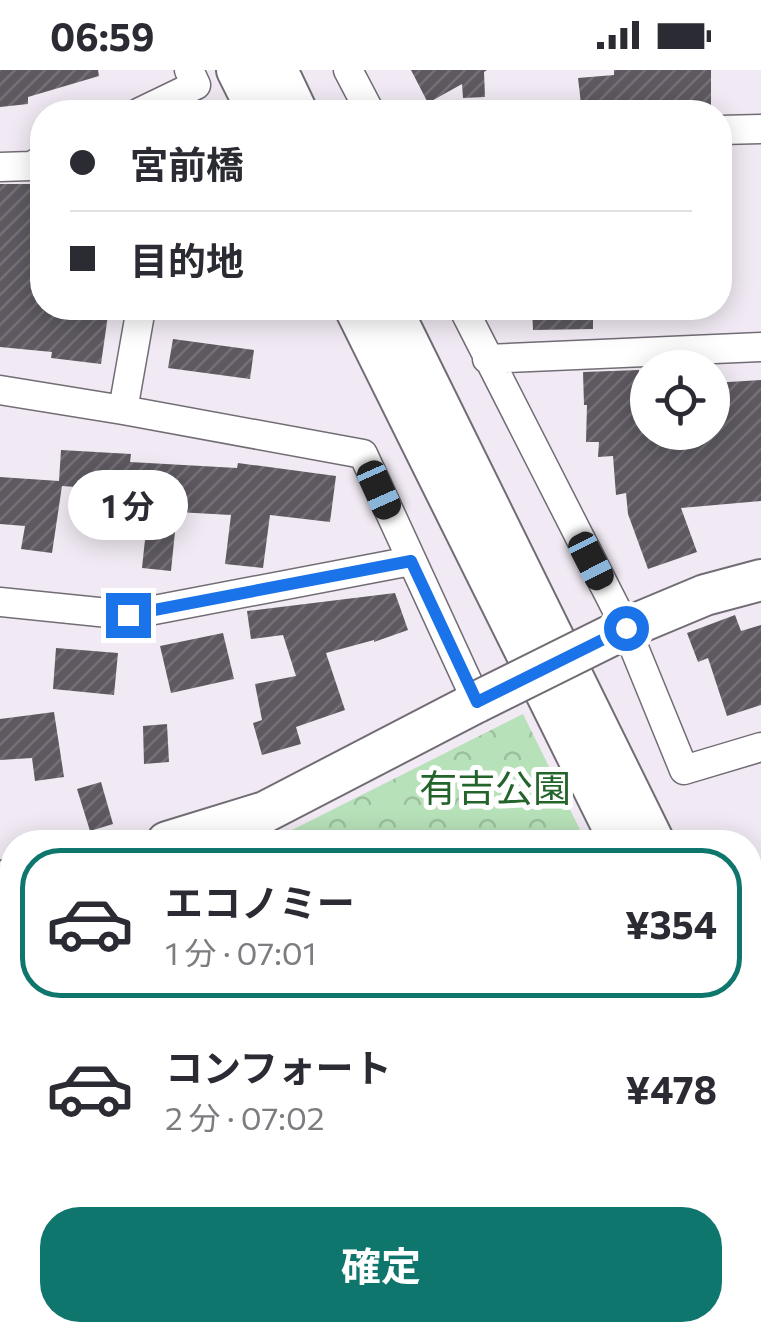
<!DOCTYPE html>
<html lang="ja">
<head>
<meta charset="utf-8">
<style>
  body { margin:0; font-family:Commissioner,"Noto Sans JP",sans-serif; background:#f7f7f7; color:#2b2b33; height:100vh; display:flex; flex-direction:column; font-size:38px; white-space:nowrap }
  * { box-sizing:border-box; margin:0 }
  p { font-size:32px; color:#7c7c81 }
  .icon { flex:none; width:55px; height:55px; fill:none; stroke:currentColor; stroke-width:2; stroke-linecap:round; stroke-linejoin:round }
  .map { position:relative; flex:1; overflow:hidden }
  .drawer { position:absolute; left:0px; top:760px; width:762px; height:512px; display:flex; flex-direction:column; background:#fff; border-radius:40px 40px 0 0; box-shadow:0 5px 25px #0003 }
  .drawer>* { flex:none }
  .top-card { position:absolute; left:30px; top:30px; width:702px; height:220px; border-radius:40px; box-shadow:0 5px 25px #0003; display:grid; align-content:center; height:220px; padding:0 40px; background:#fff }
  .fabs { position:absolute; left:630px; top:280px; display:grid; gap:20px }
  .fabs a { display:grid; place-items:center; width:100px; height:100px; border-radius:50%; background:#fff; box-shadow:0 5px 25px #0003; font-size:50px }
  .end { position:absolute; width:45px; height:45px; margin:-22px; border:12px solid #1a73e8; background:#fff; box-shadow:0 0 0 5px #fff }
  .from { border-radius:50% }
  .bubble { position:absolute; height:70px; border-radius:35px; background:#fff; box-shadow:0 5px 25px #0003; font-size:32px; font-weight:700; line-height:70px; text-align:center }
  .car { position:absolute; width:30px; height:60px; margin:-30px -15px; border-radius:12px; box-shadow:0 0 8px 2px #0007; background:linear-gradient(#222 24%,#8ab4d8 0 40%,#222 0 76%,#8ab4d8 0 86%,#222 0) }
  .top-card b { display:flex; align-items:center; gap:35px; height:95px; font-size:38px }
  .top-card b+b { border-top:2px solid #e1e1e2 }
  .top-card i { width:25px; height:25px; background:#2b2b33 }
  ul { padding:18px 0 0; list-style:none }
  li { display:flex; align-items:center; gap:30px; height:150px; margin:0 20px 15px; padding:0 20px; border:5px solid transparent; border-radius:40px }
  li div { flex:1 }
  li b { display:block; font-size:38px }
  li em { font-style:normal; font-weight:700 }
  li.selected { border-color:#0f766e }
  li>.icon { width:90px; height:90px; stroke-width:1.5 }
  .action { display:flex; gap:20px; margin-top:auto; padding:20px 40px }
  .action a { flex:1; height:115px; border-radius:40px; background:#0f766e; color:#fff; font-size:40px; font-weight:700; line-height:115px; text-align:center }
  .status { display:flex; justify-content:space-between; align-items:center; height:70px; padding:0 50px; background:#fff; direction:ltr }
  .status svg { height:28px; fill:currentColor }
  .map>svg:first-child { display:block }
</style>
</head>
<body>
<div class="status"><b>06:59</b><svg viewBox="0 0 49 12"><path d="M0 12V9h3v3zM5 12V6h3v6zM10 12V3h3v9zM15 12V0h3v12zM26 1h20v11H26zM47 4h2v5h-2z"/></svg></div>
<div class="map">
<svg width="761" height="1271" viewBox="0 0 761 1271">
  <defs>
    <pattern id="park-crowns" width="20" height="18" patternUnits="userSpaceOnUse" patternTransform="scale(2.5)"><rect width="20" height="18" fill="#b7e1b8"/><path d="M2 6a3 3 0 1 1 6 0M12 15a3 3 0 1 1 6 0" fill="none" stroke="#9cc09d"/></pattern>
    <pattern id="building-hatch" width="6" height="6" patternUnits="userSpaceOnUse" patternTransform="scale(2.5)"><rect width="6" height="6" fill="#5e5961"/><path d="M-1 1l2-2M0 6l6-6M5 7l2-2" fill="none" stroke="#747076"/></pattern>
  </defs>
  <rect width="100%" height="100%" fill="#f1eaf4"/>
  <path fill="url(#park-crowns)" d="M 523,644 L 586,772 L 264,772 L 270,771 Z
    M 12,976 L 12,1260 L 750,1260 L 750,1111 L 761,1133 L 761,1271 L 0,1271 L 0,980 Z"/>
  <path fill="#b7e1b8" d="M 193,1260 L 520,1260 L 507,1271 L 194,1271 Z"/>
  <g fill="none" stroke-linecap="round" stroke-linejoin="round">
    <path stroke="#ac8abd" stroke-width="9" d="M 750,1197 L 761,1194
      M 687,1271 L 704,1260"/>
  </g>
  <path fill="url(#building-hatch)" d="M 0,0 L 98,0 L 99,6 L 28,27 L 28,34 L 0,37 Z
    M 411,0 L 487,0 L 484,2 L 485,27 L 463,28 L 462,14 L 428,33 Z
    M 614,0 L 711,0 L 711,41 L 622,42 L 621,31 L 581,34 L 578,8 L 614,5 Z
    M 42,110 L 42,238 L 109,238 L 101,294 L 51,288 L 52,282 L 0,277 L 0,114 L 32,114 Z
    M 532,238 L 593,238 L 593,259 L 533,260 Z
    M 173,269 L 254,280 L 250,309 L 168,298 Z
    M 639,300 L 641,346 L 645,346 L 646,362 L 712,362 L 712,313 L 761,310 L 761,431 L 681,438 L 697,482 L 648,499 L 628,444 L 626,423 L 616,425 L 613,386 L 598,387 L 599,372 L 586,372 L 587,335 L 584,335 L 583,302 Z
    M 61,380 L 131,384 L 130,392 L 237,398 L 238,393 L 336,406 L 330,452 L 270,445 L 263,498 L 225,494 L 231,445 L 177,442 L 171,501 L 142,498 L 150,422 L 62,416 L 52,483 L 21,479 L 25,456 L 0,454 L 0,407 L 59,411 Z
    M 395,523 L 408,560 L 374,572 L 374,570 L 326,583 L 345,640 L 296,657 L 301,674 L 262,685 L 253,653 L 262,650 L 255,614 L 296,606 L 283,565 L 251,569 L 247,541 Z
    M 735,545 L 741,561 L 761,555 L 761,635 L 727,646 L 708,588 L 698,592 L 687,563 Z
    M 223,563 L 234,609 L 171,623 L 160,576 Z
    M 56,578 L 118,583 L 114,625 L 53,619 Z
    M 54,642 L 64,707 L 35,711 L 32,688 L 0,690 L 0,649 Z
    M 167,654 L 169,692 L 144,694 L 143,656 Z
    M 101,712 L 113,754 L 90,761 L 77,719 Z"/>
  <g fill="none" stroke-linecap="round" stroke-linejoin="round">
    <defs>
      <path id="street" d="M 348,0 L 370,42
        M 140,42 L 196,15 L 189,0
        M 720,60 L 761,59
        M 0,97 L 31,96 L 42,90
        M 463,238 L 626,558 L 684,700 L 761,677
        M 487,289 L 761,277
        M 0,320 L 123,340 L 363,384 L 477,632
        M 123,340 L 141,238
        M 0,532 L 128,545 L 411,491
        M 750,826 L 761,821
        M 750,850 L 761,873"/>
      <path id="secondary" d="M 237,0 L 258,42
        M 277,0 L 297,42
        M 355,238 L 620,772
        M 391,238 L 654,772
        M 626,558 L 705,525 L 761,510
        M 167,772 L 265,742 L 477,632
        M 0,812 L 12,809
        M 750,966 L 761,989
        M 750,1043 L 761,1065"/>
    </defs>
    <use href="#street" stroke="#726c75" stroke-width="31"/>
    <use href="#secondary" stroke="#726c75" stroke-width="44"/>
    <use href="#street" stroke="#fff" stroke-width="28"/>
    <use href="#secondary" stroke="#fff" stroke-width="40"/>
    <defs>
      <path id="secondary-bridge" d="M 477,632 L 626,558"/>
    </defs>
    <use href="#secondary-bridge" stroke="#726c75" stroke-width="44" stroke-linecap="butt"/>
    <use href="#secondary-bridge" stroke="#fff" stroke-width="40"/>
  </g>
  <g fill="none" stroke-linecap="round" stroke-linejoin="round">
    <path stroke="#1a73e8" stroke-width="12" d="M 128,545 L 411,491 L 477,632 L 626,558"/>
  </g>
  <g text-anchor="middle" stroke-width="10" stroke-linejoin="round" paint-order="stroke">
    <g font-size="38" fill="#23642a" stroke="#fff">
      <text x="495" y="732">有吉公園</text>
    </g>
  </g>
</svg>
<div class="fabs">
<a><svg class="icon" aria-label="locate" viewBox="0 0 24 24"><circle cx="12" cy="12" r="6"/><path d="M12 2v4M12 18v4M2 12h4M18 12h4"/></svg></a>
</div>
<i class="end from" style="left:626px;top:558px"></i>
<i class="end" style="left:128px;top:545px"></i>
<div class="bubble" style="left:68px;top:400px;width:120px">1 分</div>
<i class="car" style="left:379px;top:420px;rotate:156deg"></i>
<i class="car" style="left:591px;top:491px;rotate:153deg"></i>
<div class="top-card">
<b><i class="from"></i>宮前橋</b>
<b><i></i>目的地</b>
</div>
<section class="drawer">
<ul>
<li class="selected"><svg class="icon" aria-label="car" viewBox="0 0 24 24"><path d="M5 17H2v-5l4-1 3-4h7l3 4 3 1v5h-3M9 17h6M6 11h13"/><circle cx="7" cy="17" r="2"/><circle cx="17" cy="17" r="2"/></svg><div><b>エコノミー</b><p>1 分 · 07:01</p></div><em>¥354</em></li>
<li><svg class="icon" aria-label="car" viewBox="0 0 24 24"><path d="M5 17H2v-5l4-1 3-4h7l3 4 3 1v5h-3M9 17h6M6 11h13"/><circle cx="7" cy="17" r="2"/><circle cx="17" cy="17" r="2"/></svg><div><b>コンフォート</b><p>2 分 · 07:02</p></div><em>¥478</em></li>
</ul>
<div class="action"><a>確定</a></div>
</section>
</div>
</body>
</html>
